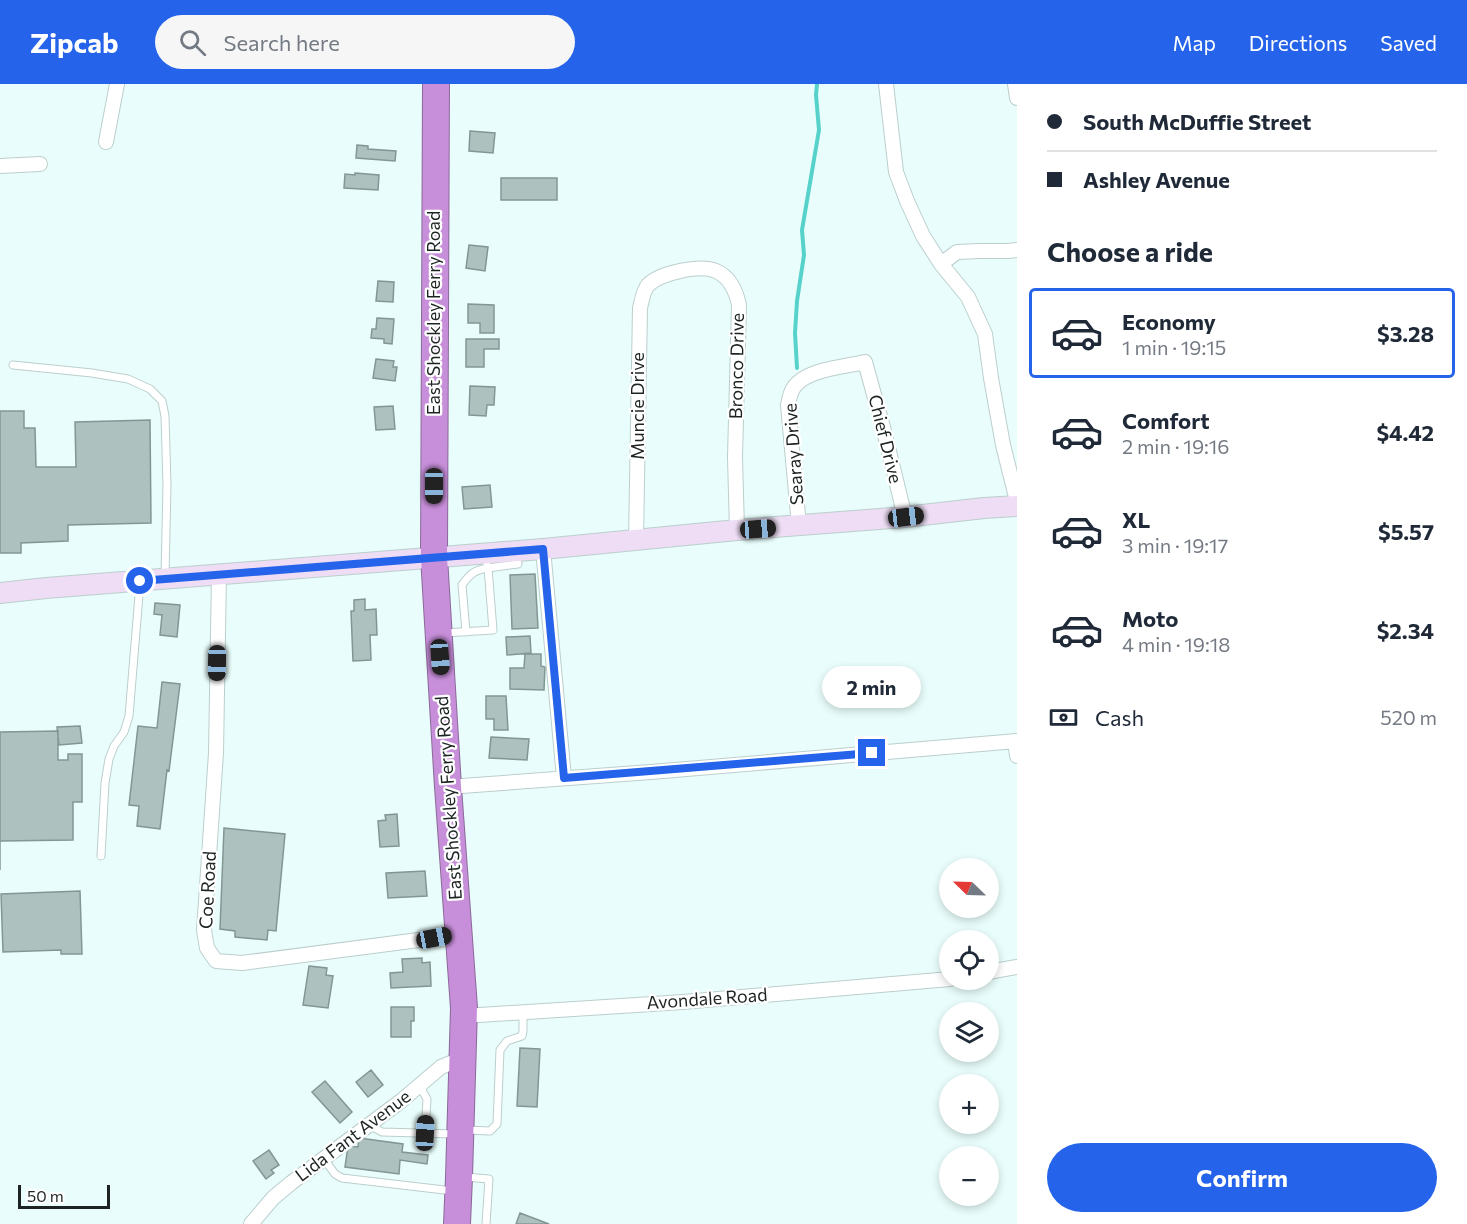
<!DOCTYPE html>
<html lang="en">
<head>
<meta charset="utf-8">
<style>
  body { margin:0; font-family:Commissioner,sans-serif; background:#f6f6f7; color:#1f2937; height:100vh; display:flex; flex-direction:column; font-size:22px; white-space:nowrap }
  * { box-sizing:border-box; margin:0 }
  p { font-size:20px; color:#747a83 }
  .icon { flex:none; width:33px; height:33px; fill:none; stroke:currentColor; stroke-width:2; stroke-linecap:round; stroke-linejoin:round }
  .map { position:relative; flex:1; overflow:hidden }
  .side { display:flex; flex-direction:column; background:#fff; width:450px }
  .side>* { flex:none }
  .guide { display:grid; align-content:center; height:132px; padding:0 30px; background:#fff }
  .needle { width:39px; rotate:293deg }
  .controls { position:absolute; left:939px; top:774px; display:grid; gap:12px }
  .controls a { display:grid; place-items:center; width:60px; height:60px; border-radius:50%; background:#fff; box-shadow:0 3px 9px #0003; font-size:30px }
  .scale { position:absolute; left:18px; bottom:15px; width:92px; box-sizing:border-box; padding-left:6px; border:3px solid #1c2322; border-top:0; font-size:16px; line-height:21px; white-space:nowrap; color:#1c2322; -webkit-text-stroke:4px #fff; paint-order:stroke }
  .end { position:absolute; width:27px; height:27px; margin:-14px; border:8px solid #2563eb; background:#fff; box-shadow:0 0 0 3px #fff }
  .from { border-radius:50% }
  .bubble { position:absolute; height:42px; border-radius:21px; background:#fff; box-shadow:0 3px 9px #0003; font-size:20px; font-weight:700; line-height:42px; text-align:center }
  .car { position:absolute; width:18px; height:36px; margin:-18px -9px; border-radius:8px; box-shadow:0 0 4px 2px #0007; background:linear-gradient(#222 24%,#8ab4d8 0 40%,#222 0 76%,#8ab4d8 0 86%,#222 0) }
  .guide b { display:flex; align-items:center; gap:21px; height:57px; font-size:22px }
  .guide b+b { border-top:2px solid #e0e1e3 }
  .guide i { width:15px; height:15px; background:#1f2937 }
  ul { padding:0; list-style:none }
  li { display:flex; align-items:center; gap:18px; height:90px; margin:0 12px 9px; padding:0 18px; border:3px solid transparent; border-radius:6px }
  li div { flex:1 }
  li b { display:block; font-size:22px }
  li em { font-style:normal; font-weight:700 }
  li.on { border-color:#2563eb }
  li>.icon { width:54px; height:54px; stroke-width:1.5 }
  h2 { padding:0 30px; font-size:27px; line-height:72px }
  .pay { display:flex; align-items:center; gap:15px; height:66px; padding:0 30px; font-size:22px }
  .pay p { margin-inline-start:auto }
  .button { display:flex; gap:12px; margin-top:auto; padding:12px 30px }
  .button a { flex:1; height:69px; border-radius:36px; background:#2563eb; color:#fff; font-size:24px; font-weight:700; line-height:69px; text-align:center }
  header { display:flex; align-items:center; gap:36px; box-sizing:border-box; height:84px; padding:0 30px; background:#2563eb; color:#fff }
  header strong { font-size:28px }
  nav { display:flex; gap:33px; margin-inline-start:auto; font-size:21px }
  .search { width:420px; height:54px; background:#f6f6f7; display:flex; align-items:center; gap:15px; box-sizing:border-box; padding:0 21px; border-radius:33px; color:#747a83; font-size:22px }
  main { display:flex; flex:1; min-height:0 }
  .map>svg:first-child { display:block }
</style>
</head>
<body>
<header>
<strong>Zipcab</strong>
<div class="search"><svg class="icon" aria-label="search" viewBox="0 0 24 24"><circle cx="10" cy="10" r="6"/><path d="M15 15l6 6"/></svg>Search here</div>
<nav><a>Map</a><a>Directions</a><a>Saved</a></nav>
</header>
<main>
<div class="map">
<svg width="1017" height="1140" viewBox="0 0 1017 1140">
  <rect width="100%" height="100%" fill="#e9fefc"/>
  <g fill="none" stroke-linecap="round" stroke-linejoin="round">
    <path stroke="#56d2cb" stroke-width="4" d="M 797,284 L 795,249 L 797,217 L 804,171 L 802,146 L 819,46 L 816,11 L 817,0"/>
  </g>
  <path fill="#adc1bf" stroke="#839694" stroke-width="1.5" d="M 470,47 L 495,49 L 493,69 L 469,67 Z
    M 357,61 L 368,62 L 368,65 L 396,67 L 395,77 L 356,74 Z
    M 355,89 L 379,91 L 378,106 L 344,104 L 345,90 L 355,91 Z
    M 501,94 L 557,94 L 557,116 L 501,116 Z
    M 469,161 L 488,163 L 485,187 L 466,184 Z
    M 378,197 L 394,198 L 393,218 L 376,217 Z
    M 468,220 L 494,221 L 494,249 L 480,249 L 480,239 L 468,239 Z
    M 377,234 L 394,235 L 392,260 L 384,259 L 384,255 L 371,254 L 372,245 L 376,245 Z
    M 466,255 L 499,255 L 499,265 L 484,265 L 484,283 L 466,283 Z
    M 376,275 L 394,277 L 393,283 L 397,283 L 395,297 L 373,294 Z
    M 470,302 L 495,303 L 494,321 L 487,321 L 486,332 L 469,331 Z
    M 393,322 L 395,345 L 376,346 L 374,323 Z
    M 0,327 L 24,327 L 24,344 L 35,344 L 36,383 L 76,383 L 75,338 L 150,336 L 151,439 L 68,441 L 68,457 L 21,459 L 21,469 L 0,469 Z
    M 490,401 L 492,423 L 464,425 L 462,403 Z
    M 535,490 L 538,544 L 512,545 L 510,491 Z
    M 365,515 L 365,526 L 376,525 L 377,551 L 370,551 L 371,576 L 353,577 L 351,527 L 354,527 L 354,516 Z
    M 155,519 L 180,521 L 177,553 L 160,551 L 162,531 L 154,530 Z
    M 530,552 L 531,569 L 507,571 L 506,553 Z
    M 525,570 L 541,570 L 541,582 L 545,583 L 544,606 L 510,605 L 510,584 L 524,584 Z
    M 162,598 L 180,600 L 169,687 L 167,686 L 160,745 L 137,742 L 139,722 L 129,721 L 138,642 L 157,644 Z
    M 486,612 L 506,612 L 508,646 L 494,646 L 494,635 L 486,635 Z
    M 80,642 L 82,659 L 59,661 L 57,643 Z
    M 58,647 L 58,676 L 68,676 L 68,670 L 82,670 L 82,718 L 73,718 L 73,756 L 0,757 L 0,786 L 0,648 Z
    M 491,653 L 529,655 L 527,676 L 489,674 Z
    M 397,730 L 399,762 L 380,763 L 378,737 L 386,736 L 385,731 Z
    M 224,744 L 285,750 L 276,847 L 268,846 L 267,856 L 235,853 L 235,847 L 220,845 Z
    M 425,787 L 427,812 L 388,814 L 386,789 Z
    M 80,807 L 82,870 L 61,870 L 61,866 L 3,868 L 1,810 Z
    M 422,874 L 422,879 L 430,878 L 431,902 L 391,904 L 390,889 L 403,888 L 402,875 Z
    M 309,882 L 327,884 L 326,891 L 333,892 L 328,924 L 303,921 Z
    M 391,923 L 414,923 L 414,937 L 411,937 L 411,953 L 391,953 Z
    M 520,964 L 540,965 L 537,1023 L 517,1022 Z
    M 371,986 L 383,1001 L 368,1013 L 356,998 Z
    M 325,997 L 352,1028 L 340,1039 L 312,1008 Z
    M 359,1054 L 403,1060 L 402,1068 L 428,1071 L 427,1080 L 400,1076 L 399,1090 L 345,1083 L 348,1062 L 358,1063 Z
    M 269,1066 L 279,1081 L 271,1086 L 274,1089 L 266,1095 L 253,1077 Z
    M 520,1129 L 549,1140 L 516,1140 Z"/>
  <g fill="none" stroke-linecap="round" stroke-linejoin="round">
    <defs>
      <path id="lane" d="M 13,281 L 92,289 L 128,295 L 150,305 L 162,317 L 165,332 L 167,401 L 165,492
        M 487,481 L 488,484 L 518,480 L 516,469
        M 444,549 L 493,546 L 488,484 C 474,486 470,490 462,501 L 466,548
        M 101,772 L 105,699 L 109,675 L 114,662 L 124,648 L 129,632 L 140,499
        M 419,1001 L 427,1015 L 425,1049
        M 369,1041 L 382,1048 L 455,1050
        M 466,1046 L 490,1047 L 497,1040 L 500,966 L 507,957 L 522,952 L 523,947 L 523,928
        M 324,1075 L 335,1090 L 342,1094 L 453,1107
        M 465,1093 L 489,1095 L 486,1140"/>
      <path id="street" d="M 886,0 L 896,88 L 907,117 L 923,152 L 941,180 L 957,168 L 979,167 L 1008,167 L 1017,166
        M 1015,0 L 1017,14
        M 106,58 L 117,0
        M 0,82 L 40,80
        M 941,180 L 968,213 L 985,250 L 991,294 L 1003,361 L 1017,417
        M 799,442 L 788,321 C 789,315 790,309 794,303 C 807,285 844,283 865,278 L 883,343 L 905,433
        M 636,456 L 640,224 C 642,216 643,207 648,201 C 660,189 700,180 716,187 C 730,193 736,207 739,221 L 735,373 L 737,446
        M 543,465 L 564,694
        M 219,490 L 216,669 L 204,846 L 207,864 L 216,877 L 242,879 L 434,854 L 458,849
        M 1015,657 L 1017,672
        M 448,703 L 651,688 L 1017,657
        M 988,888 L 1017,883
        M 464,932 L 683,918 L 950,895
        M 251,1140 L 273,1114 L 291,1099 L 401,1017 L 441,983 L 463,974"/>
      <path id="secondary" d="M 0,509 L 46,504 L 543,465 L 737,446 L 905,433 L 984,424 L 1017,422"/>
      <path id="highway" d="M 436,0 L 434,473 L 448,703 L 464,924 L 459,1093 L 457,1140"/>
    </defs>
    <use href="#lane" stroke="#bbcfcd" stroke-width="9"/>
    <use href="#street" stroke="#bbcfcd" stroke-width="16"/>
    <use href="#secondary" stroke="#bbcfcd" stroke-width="22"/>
    <use href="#highway" stroke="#8b6999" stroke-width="28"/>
    <use href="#lane" stroke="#fff" stroke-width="7"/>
    <use href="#street" stroke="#fff" stroke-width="14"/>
    <use href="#secondary" stroke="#eeddf4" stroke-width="20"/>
    <use href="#highway" stroke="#c78ed9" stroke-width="26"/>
  </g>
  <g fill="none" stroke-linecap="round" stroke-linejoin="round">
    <path stroke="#2563eb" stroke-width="8" d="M 140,497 L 543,465 L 564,694 L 872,669"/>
  </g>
  <g text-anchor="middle" stroke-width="4.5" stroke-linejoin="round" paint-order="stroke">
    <g font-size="18" fill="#1c2322" stroke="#fff">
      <text transform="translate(434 229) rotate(-90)" y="6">East Shockley Ferry Road</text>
      <text transform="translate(737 282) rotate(-89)" y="6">Bronco Drive</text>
      <text transform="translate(638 322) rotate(-90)" y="6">Muncie Drive</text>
      <text transform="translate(885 355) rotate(76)" y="6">Chief Drive</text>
      <text transform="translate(794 370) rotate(-94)" y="6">Searay Drive</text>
      <text transform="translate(449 714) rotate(-94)" y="6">East Shockley Ferry Road</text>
      <text transform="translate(208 806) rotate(-87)" y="6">Coe Road</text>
      <text transform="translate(707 915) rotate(-4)" y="6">Avondale Road</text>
      <text transform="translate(353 1052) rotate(-37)" y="6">Lida Fant Avenue</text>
    </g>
  </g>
</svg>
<div class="controls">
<a><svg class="needle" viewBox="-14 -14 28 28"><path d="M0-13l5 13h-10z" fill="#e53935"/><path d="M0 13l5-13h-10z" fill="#747a83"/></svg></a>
<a><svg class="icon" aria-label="locate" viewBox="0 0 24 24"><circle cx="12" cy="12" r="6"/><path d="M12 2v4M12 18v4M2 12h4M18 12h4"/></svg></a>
<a><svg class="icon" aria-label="layers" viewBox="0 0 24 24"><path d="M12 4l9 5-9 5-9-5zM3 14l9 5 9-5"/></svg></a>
<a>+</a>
<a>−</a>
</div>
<div class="scale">50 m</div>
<i class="end from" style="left:140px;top:497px"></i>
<i class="end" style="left:872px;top:669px"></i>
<div class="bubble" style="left:822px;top:582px;width:99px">2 min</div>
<i class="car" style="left:434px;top:402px;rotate:180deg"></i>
<i class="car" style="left:906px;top:433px;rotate:83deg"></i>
<i class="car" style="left:758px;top:445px;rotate:86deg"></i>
<i class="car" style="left:440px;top:573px;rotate:176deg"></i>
<i class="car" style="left:217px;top:579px;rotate:181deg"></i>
<i class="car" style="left:434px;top:854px;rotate:79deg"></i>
<i class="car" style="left:425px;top:1049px;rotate:3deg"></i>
</div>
<section class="side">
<div class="guide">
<b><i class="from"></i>South McDuffie Street</b>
<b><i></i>Ashley Avenue</b>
</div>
<h2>Choose a ride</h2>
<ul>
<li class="on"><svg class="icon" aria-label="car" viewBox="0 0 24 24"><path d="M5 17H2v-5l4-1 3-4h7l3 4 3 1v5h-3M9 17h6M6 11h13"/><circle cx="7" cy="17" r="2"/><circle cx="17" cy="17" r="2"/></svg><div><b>Economy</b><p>1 min · 19:15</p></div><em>$3.28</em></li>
<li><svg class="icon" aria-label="car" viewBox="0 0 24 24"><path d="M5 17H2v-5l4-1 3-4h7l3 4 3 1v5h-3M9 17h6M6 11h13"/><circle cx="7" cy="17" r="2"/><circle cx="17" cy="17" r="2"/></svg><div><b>Comfort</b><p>2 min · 19:16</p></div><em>$4.42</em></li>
<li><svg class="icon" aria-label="car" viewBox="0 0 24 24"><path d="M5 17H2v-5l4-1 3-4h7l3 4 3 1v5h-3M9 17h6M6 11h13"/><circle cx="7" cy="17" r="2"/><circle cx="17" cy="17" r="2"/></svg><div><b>XL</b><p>3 min · 19:17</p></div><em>$5.57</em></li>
<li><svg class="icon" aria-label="car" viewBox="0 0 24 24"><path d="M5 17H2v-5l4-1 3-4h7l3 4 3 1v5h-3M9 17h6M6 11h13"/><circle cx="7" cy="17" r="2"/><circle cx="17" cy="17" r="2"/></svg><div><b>Moto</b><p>4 min · 19:18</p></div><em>$2.34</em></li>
</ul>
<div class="pay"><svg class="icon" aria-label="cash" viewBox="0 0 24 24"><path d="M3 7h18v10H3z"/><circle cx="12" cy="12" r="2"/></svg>Cash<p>520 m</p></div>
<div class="button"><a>Confirm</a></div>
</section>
</main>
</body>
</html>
